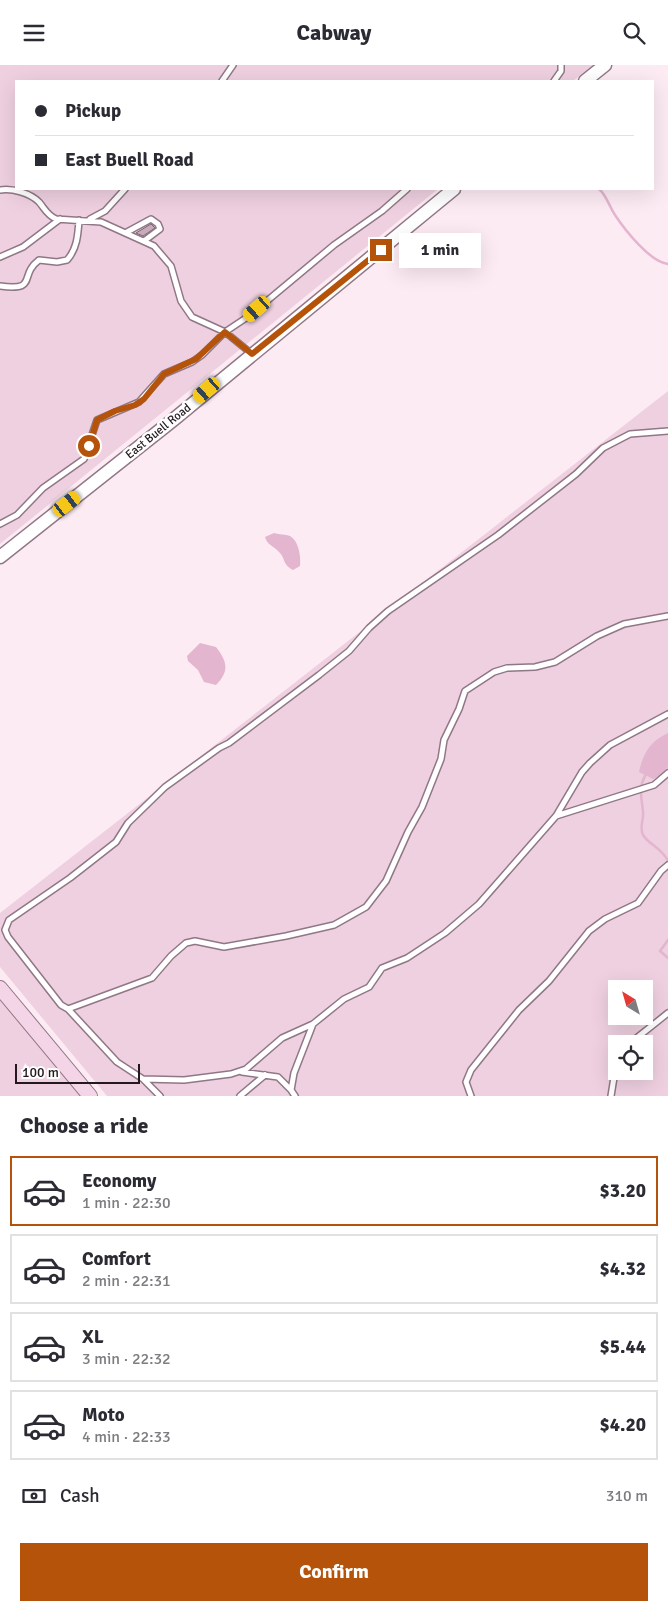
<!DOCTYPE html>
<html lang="en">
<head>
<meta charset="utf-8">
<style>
  body { margin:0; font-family:Signika,sans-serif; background:#f7f7f7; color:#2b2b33; height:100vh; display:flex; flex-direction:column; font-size:19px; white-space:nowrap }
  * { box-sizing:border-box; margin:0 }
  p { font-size:16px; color:#7c7c81 }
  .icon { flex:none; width:28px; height:28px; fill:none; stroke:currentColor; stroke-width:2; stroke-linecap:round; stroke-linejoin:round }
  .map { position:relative; height:1031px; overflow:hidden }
  .drawer { display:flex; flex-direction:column; background:#fff; flex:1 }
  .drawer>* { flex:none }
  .hud { position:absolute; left:15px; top:15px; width:639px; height:110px; border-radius:0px; box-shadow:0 5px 20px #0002; display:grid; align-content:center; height:110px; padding:0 20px; background:#fff }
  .needle { width:32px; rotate:323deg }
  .tools { position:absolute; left:608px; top:915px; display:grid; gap:10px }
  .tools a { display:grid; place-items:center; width:45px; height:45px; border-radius:0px; background:#fff; box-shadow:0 5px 20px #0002; font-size:25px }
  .scale { position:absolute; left:15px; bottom:12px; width:125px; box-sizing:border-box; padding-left:5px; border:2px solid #22181d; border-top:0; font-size:14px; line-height:18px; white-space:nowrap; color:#22181d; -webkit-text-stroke:4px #fefefe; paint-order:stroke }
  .end { position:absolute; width:22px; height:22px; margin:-11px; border:6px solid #b45309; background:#fff; box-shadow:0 0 0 2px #fff }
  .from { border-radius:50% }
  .bubble { position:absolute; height:35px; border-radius:0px; background:#fff; box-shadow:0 5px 20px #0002; font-size:16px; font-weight:800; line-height:35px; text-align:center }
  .car { position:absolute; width:15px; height:30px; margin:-15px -8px; border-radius:6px; box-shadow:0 0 4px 1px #0007; background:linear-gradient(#f5c518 24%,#345 0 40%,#f5c518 0 76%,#345 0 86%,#f5c518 0) }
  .hud b { display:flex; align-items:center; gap:18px; height:48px; font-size:19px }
  .hud b+b { border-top:1px solid #e1e1e2 }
  .hud i { width:12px; height:12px; background:#2b2b33 }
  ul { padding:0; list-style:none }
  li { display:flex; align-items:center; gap:15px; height:70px; margin:0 10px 8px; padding:0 10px; border:2px solid #e1e1e2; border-radius:0px }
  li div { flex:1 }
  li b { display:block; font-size:19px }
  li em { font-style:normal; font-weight:800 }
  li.active { border-color:#b45309 }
  li>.icon { width:45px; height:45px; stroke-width:1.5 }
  h2 { padding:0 20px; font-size:22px; line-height:60px }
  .pay { display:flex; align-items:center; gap:12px; height:55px; padding:0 20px; font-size:19px }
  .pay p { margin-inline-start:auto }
  .action { display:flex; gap:10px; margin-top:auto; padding:10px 20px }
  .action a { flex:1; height:58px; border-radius:0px; background:#b45309; color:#fff; font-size:20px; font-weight:800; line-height:58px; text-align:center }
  header { display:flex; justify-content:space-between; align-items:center; height:65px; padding:0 20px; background:#fff; font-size:22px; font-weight:800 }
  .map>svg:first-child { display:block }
</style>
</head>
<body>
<header><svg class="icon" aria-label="menu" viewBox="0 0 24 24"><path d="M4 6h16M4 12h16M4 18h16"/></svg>Cabway<svg class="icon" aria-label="search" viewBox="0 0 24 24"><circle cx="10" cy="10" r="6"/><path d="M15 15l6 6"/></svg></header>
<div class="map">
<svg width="668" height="1031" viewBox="0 0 668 1031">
  <rect width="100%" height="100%" fill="#fdebf4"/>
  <path fill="#efd0e0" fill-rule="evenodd" d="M 0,0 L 593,0 L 573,16 L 16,16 L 16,124 L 438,124 L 0,479 Z
    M 668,326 L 668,1031 L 107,1031 L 0,902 L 0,848 ZM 616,924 L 644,924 L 644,951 L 616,951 ZM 616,979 L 644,979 L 644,1006 L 616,1006 Z
    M 0,928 L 85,1031 L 0,1031 Z"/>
  <path fill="#e3b5ce" d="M 274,468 C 279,470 286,469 290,471 C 299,476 301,492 300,501 L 293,505 C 282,499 286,494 279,487 C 274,481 267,480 265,472 Z
    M 200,578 L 216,582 C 227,596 230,606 216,620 L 204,617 L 198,605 L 188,596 L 187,591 Z
    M 668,668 L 668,702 L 661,710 L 653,714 L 639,707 C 643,689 649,677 668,668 Z"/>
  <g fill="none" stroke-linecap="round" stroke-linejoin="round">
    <path stroke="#e3b5ce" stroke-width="2.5" d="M 599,124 C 607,131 609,141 615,150 C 625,165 650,197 668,199
      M 645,711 C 638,723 642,734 643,747 C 644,755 639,762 643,770 C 649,780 661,782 668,796
      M 668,875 L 660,886 L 668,893"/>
  </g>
  <path fill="#c6abba" stroke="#7d6471" d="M 151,159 L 155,163 L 143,171 L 136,168 Z"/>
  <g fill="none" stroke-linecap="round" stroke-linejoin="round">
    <defs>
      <path id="service" d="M 222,16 L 233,0
        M 554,16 L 561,6 L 561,0
        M 0,125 C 12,123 30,128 39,137 C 45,144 47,150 56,154 L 101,157 L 154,181 L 171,201 L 181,236 L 192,252 L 225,267 L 252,289
        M 90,154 L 105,146 L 125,124
        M 127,167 L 151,154 L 158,159 L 160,164 L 144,176
        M 0,192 L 23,182 L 60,154
        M 0,221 C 39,226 18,211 39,195 L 57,197 L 67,195 C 77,184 78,170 79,155
        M 668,366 L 630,369 L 603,383 L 576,409 L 498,470 L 388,546 L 369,563 L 349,586 L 319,610 L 229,678 L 219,683 L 165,722 L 128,758 L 116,777 L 70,813 L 9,855 L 5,865 L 8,872 L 61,940 L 68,944 L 152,913 L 171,891 L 186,878 L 195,876 L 224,882 L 286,871 L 334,860 L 366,842 L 386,816 L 408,767 L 422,742 L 441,694 L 444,675 L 459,644 L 465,626 L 494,607 L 507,603 L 535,602 L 555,597 L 597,571 L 624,559 L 668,551
        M 0,459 L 17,450 L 43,423 L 84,394 L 97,355 L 139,337 L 164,309 L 192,297 L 202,290 L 225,267 L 249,251 L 334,180 L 382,146 L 407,124
        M 556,751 L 654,720 L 668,708
        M 68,944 L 117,997 L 143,1014 L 184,1015 L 231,1009 L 246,1004 L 282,973 L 313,959 L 344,934 L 369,922 L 382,903 L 407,893 L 445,868 L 479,839 L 556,751 L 582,707 L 590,698 L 610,680 L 668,649
        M 629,979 L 668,948
        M 242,1007 L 278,1012 L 291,1025
        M 144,1015 L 160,1031
        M 240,1031 L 265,1010
        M 295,1031 L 291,1025 L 294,1008 L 313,959
        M 471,1031 L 466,1017 L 471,1005 L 519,945 L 549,916 L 589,866 L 605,854 L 638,838 L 661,806 L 668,800
        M 611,1031 L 616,1000"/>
      <path id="tertiary" d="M 585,16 L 605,0
        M 0,492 L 173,355 L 454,124"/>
      <path id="secondary" d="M 0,923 L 90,1031"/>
    </defs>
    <use href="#service" stroke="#907785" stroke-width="8"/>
    <use href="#tertiary" stroke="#907785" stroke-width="15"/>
    <use href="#secondary" stroke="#907785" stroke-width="16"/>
    <use href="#service" stroke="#fff" stroke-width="5"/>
    <use href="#tertiary" stroke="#fff" stroke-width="12"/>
    <use href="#secondary" stroke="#f4d5e8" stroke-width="14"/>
  </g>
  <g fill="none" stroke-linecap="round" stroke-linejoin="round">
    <path stroke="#b45309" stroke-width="6" d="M 89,381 L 97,355 L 115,346 L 135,340 L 144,334 L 164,309 L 196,294 L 225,267 L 252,289 L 381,185"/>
  </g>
  <g text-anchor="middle" stroke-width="5" stroke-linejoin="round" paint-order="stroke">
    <g font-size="12" fill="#22181d" stroke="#fefefe">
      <text transform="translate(158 366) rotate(-39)" y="4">East Buell Road</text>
    </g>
  </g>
</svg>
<div class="tools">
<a><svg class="needle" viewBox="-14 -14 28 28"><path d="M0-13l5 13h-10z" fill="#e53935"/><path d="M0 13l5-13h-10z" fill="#7c7c81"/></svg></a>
<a><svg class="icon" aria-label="locate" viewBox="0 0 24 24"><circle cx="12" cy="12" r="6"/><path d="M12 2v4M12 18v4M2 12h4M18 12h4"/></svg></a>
</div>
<div class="scale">100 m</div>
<i class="end from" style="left:89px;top:381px"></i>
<i class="end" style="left:381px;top:185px"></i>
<div class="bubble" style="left:399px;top:168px;width:82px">1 min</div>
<i class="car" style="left:257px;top:244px;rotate:229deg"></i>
<i class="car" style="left:207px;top:325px;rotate:229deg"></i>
<i class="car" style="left:67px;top:439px;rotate:52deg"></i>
<div class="hud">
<b><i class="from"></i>Pickup</b>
<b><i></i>East Buell Road</b>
</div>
</div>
<section class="drawer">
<h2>Choose a ride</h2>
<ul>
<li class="active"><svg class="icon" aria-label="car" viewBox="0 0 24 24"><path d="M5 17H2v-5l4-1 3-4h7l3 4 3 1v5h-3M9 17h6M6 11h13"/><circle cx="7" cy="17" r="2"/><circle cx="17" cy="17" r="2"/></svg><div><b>Economy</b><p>1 min · 22:30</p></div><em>$3.20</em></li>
<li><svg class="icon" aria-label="car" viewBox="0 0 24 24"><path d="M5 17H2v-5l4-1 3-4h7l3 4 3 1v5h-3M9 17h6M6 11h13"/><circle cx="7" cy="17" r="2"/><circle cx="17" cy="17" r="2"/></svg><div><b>Comfort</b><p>2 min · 22:31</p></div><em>$4.32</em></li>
<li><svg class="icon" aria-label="car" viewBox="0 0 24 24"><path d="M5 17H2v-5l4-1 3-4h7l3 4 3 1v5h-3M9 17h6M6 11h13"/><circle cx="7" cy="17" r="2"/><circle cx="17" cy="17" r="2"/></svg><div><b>XL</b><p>3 min · 22:32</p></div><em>$5.44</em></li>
<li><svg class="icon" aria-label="car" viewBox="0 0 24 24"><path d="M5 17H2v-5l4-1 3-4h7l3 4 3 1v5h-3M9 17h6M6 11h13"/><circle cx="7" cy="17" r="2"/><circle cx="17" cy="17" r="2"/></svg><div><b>Moto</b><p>4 min · 22:33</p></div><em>$4.20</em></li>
</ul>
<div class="pay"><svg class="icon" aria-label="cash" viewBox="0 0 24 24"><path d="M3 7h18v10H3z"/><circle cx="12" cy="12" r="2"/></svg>Cash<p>310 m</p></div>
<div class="action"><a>Confirm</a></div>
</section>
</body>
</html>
